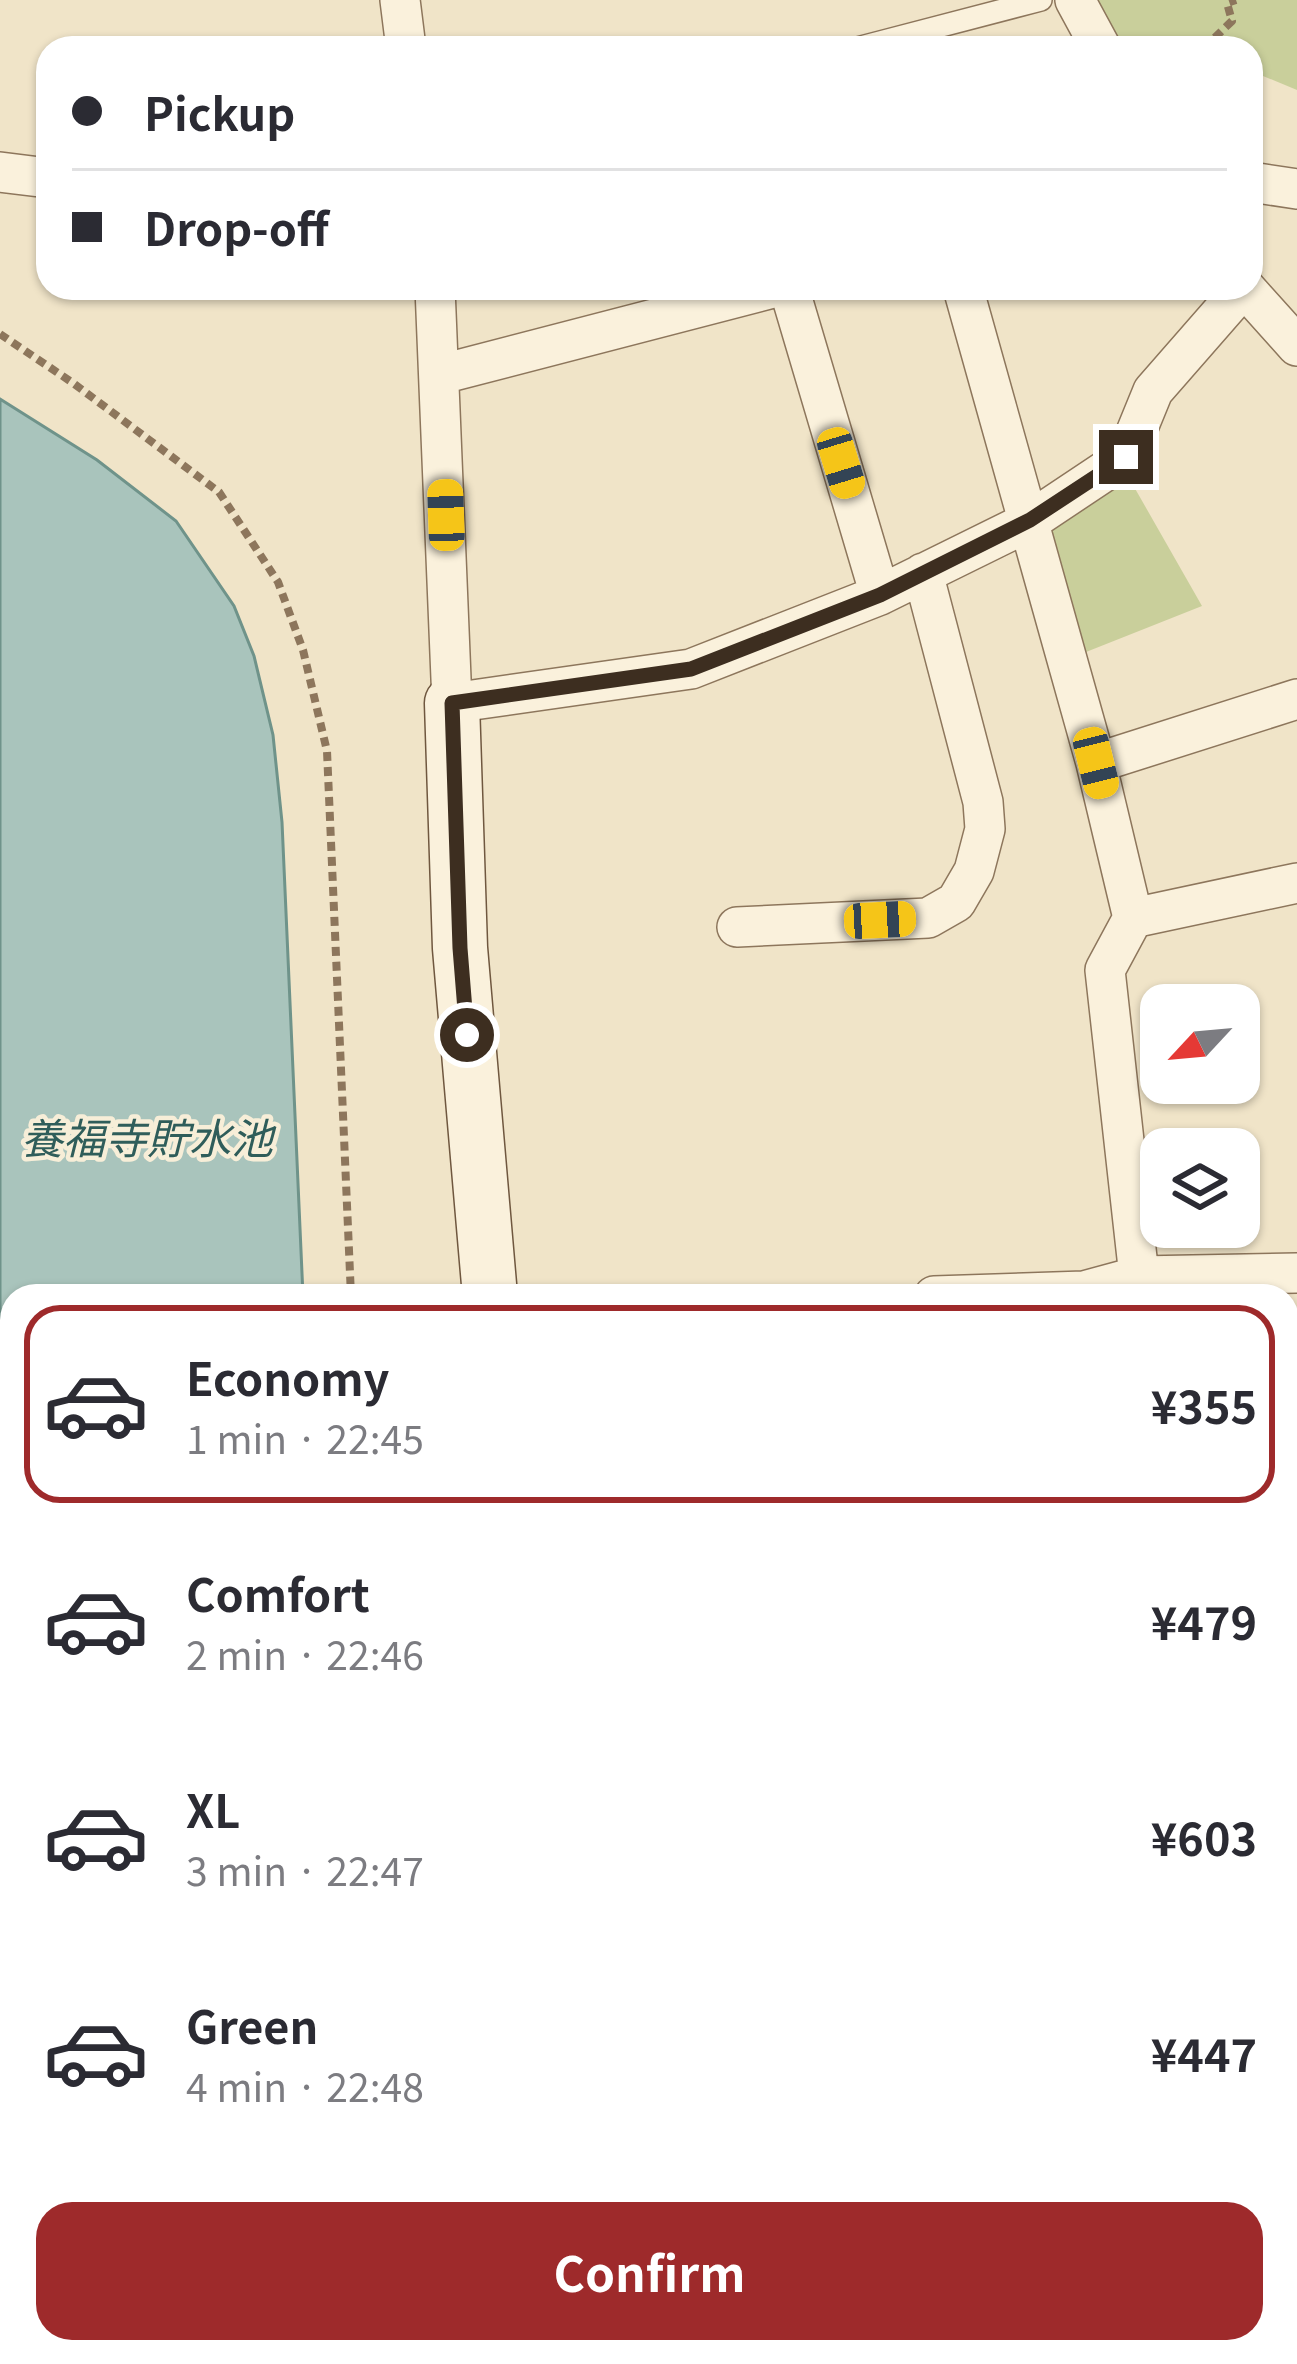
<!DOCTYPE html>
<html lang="en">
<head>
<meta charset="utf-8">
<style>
  body { margin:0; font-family:Georgia,"Noto Sans JP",serif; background:#f2f2f3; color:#2b2b33; height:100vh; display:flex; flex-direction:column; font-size:45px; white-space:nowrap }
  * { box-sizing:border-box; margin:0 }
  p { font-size:39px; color:#7c7c81 }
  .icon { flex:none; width:66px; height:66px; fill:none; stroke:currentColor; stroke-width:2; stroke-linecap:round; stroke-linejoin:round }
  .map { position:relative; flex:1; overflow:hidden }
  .details { position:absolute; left:0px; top:1284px; width:1299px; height:1080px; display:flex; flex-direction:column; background:#fff; border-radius:36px 36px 0 0; box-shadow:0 3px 9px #0004 }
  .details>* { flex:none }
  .banner { position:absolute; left:36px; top:36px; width:1227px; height:264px; border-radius:36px; box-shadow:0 3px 9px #0004; display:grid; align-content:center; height:264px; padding:0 36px; background:#fff }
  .needle { width:78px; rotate:244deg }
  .controls { position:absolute; left:1140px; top:984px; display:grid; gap:24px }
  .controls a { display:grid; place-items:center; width:120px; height:120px; border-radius:24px; background:#fff; box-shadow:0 3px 9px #0004; font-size:60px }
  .end { position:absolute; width:54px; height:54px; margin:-27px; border:15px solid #3d2e20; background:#fff; box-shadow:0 0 0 6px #fff }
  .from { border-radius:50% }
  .car { position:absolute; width:36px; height:72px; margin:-36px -18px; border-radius:15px; box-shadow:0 0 9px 3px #0007; background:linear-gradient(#f5c518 24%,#345 0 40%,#f5c518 0 76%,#345 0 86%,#f5c518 0) }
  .banner b { display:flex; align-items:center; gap:42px; height:114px; font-size:45px }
  .banner b+b { border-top:3px solid #e1e1e2 }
  .banner i { width:30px; height:30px; background:#2b2b33 }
  ul { padding:21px 0 0; list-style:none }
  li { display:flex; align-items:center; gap:36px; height:198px; margin:0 24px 18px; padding:0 12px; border:6px solid transparent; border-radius:36px }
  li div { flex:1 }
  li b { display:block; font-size:45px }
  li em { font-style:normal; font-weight:700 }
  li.selected { border-color:#9e2a2b }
  li>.icon { width:108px; height:108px; stroke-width:1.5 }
  .action { display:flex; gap:24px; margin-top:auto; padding:24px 36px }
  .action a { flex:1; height:138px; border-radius:36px; background:#9e2a2b; color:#fff; font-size:48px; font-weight:700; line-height:138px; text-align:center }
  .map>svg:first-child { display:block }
</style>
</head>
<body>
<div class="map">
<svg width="1297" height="2364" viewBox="0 0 1297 2364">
  <rect width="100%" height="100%" fill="#f0e4c8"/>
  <path fill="#c9cf9b" d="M 1097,0 L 1297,0 L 1297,90 L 1251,71 L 1251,48 L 1123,48 Z
    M 1129,478 L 1202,606 L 1081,654 L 1044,529 Z
    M 1297,2238 L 1297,2364 L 1227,2364 L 1222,2352 L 1287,2352 L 1287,2239 Z"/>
  <path fill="#a9c4bc" stroke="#6f938a" stroke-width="3" d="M 0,399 L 97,460 L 176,521 L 234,606 L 254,656 L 273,735 L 282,822 L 303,1296 L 12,1296 L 12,2352 L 333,2352 L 327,2364 L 0,2364 Z"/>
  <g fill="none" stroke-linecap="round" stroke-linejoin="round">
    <defs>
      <path id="lane" d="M 857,48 L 1041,0"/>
      <path id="street" d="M 400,0 L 406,48
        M 1075,0 L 1101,48
        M 0,172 L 48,178
        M 1251,182 L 1297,189
        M 435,288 L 452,703 L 691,669 L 880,595 L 1030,521 L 1126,457 L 1153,391 L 1243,288
        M 789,288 L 880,595
        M 963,288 L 1096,763 L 1133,918 L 1105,970 L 1139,1276 L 1131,1296
        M 1245,288 L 1297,346
        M 442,374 L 773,288
        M 1096,763 L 1297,699
        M 1133,918 L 1297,883
        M 737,927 L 928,918 L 956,902 L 974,871 L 985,829 L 983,802 L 923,573
        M 934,1296 L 1084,1291 L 1139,1276 L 1297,1273
        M 1287,1473 L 1297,1473
        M 1287,1657 L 1297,1657
        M 1287,1837 L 1297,1836
        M 1287,2018 L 1297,2017
        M 1287,2211 L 1297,2210
        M 591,2364 L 642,2354 L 848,2364
        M 1058,2364 L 1175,2352"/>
      <path id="secondary" d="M 452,703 L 460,948 L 490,1296
        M 585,2352 L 586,2364"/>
    </defs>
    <use href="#lane" stroke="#8d765c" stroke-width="24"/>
    <use href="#street" stroke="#8d765c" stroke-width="42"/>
    <use href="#secondary" stroke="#6f573f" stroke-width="57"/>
    <path stroke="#8d765c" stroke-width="8" stroke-dasharray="9 6" stroke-linecap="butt" d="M 1204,48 L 1232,21 L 1227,3 L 1236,0
      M 0,334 L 73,383 L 219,492 L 278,582 L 303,650 L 327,751 L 351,1296
      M 384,2364 L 388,2352"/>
    <use href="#lane" stroke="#faf1dc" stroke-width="21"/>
    <use href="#street" stroke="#faf1dc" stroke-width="39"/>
    <use href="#secondary" stroke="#faf1dc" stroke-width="54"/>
  </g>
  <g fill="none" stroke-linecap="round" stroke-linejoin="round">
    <path stroke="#3d2e20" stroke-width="15" d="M 467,1035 L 460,948 L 452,703 L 691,669 L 880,595 L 1030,520 L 1126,457"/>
  </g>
  <g text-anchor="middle" stroke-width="9" stroke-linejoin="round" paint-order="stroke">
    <g font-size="42" font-style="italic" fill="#2f5d5a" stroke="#f7eed8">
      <text x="147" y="1154">養福寺貯水池</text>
    </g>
  </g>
</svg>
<div class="controls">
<a><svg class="needle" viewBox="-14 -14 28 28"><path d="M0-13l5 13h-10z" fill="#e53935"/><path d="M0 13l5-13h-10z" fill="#7c7c81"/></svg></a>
<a><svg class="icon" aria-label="layers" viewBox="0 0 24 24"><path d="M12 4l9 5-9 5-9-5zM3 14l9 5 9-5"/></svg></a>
</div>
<i class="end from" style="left:467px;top:1035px"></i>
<i class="end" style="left:1126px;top:457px"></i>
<i class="car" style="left:841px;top:463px;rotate:163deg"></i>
<i class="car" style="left:446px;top:515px;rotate:358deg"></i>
<i class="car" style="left:1096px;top:763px;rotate:166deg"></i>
<i class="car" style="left:880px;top:920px;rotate:87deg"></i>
<div class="banner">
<b><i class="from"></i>Pickup</b>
<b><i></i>Drop-off</b>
</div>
<section class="details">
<ul>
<li class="selected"><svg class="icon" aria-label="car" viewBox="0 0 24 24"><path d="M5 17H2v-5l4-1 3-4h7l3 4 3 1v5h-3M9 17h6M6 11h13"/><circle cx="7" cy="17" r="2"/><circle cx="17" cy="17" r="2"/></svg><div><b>Economy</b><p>1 min · 22:45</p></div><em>¥355</em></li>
<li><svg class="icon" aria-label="car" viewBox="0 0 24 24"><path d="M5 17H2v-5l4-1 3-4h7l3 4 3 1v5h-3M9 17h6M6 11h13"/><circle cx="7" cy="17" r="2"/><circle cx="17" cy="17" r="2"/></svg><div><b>Comfort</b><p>2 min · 22:46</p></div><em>¥479</em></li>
<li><svg class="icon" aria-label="car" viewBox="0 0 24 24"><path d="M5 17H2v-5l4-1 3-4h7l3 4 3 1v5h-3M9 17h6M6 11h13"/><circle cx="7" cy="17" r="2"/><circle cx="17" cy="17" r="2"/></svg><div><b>XL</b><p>3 min · 22:47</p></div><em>¥603</em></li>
<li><svg class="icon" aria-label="car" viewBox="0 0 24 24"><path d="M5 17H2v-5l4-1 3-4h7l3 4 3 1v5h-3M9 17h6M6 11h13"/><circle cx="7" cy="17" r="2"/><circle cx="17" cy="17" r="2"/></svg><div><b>Green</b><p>4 min · 22:48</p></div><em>¥447</em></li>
</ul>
<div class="action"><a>Confirm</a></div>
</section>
</div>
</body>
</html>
